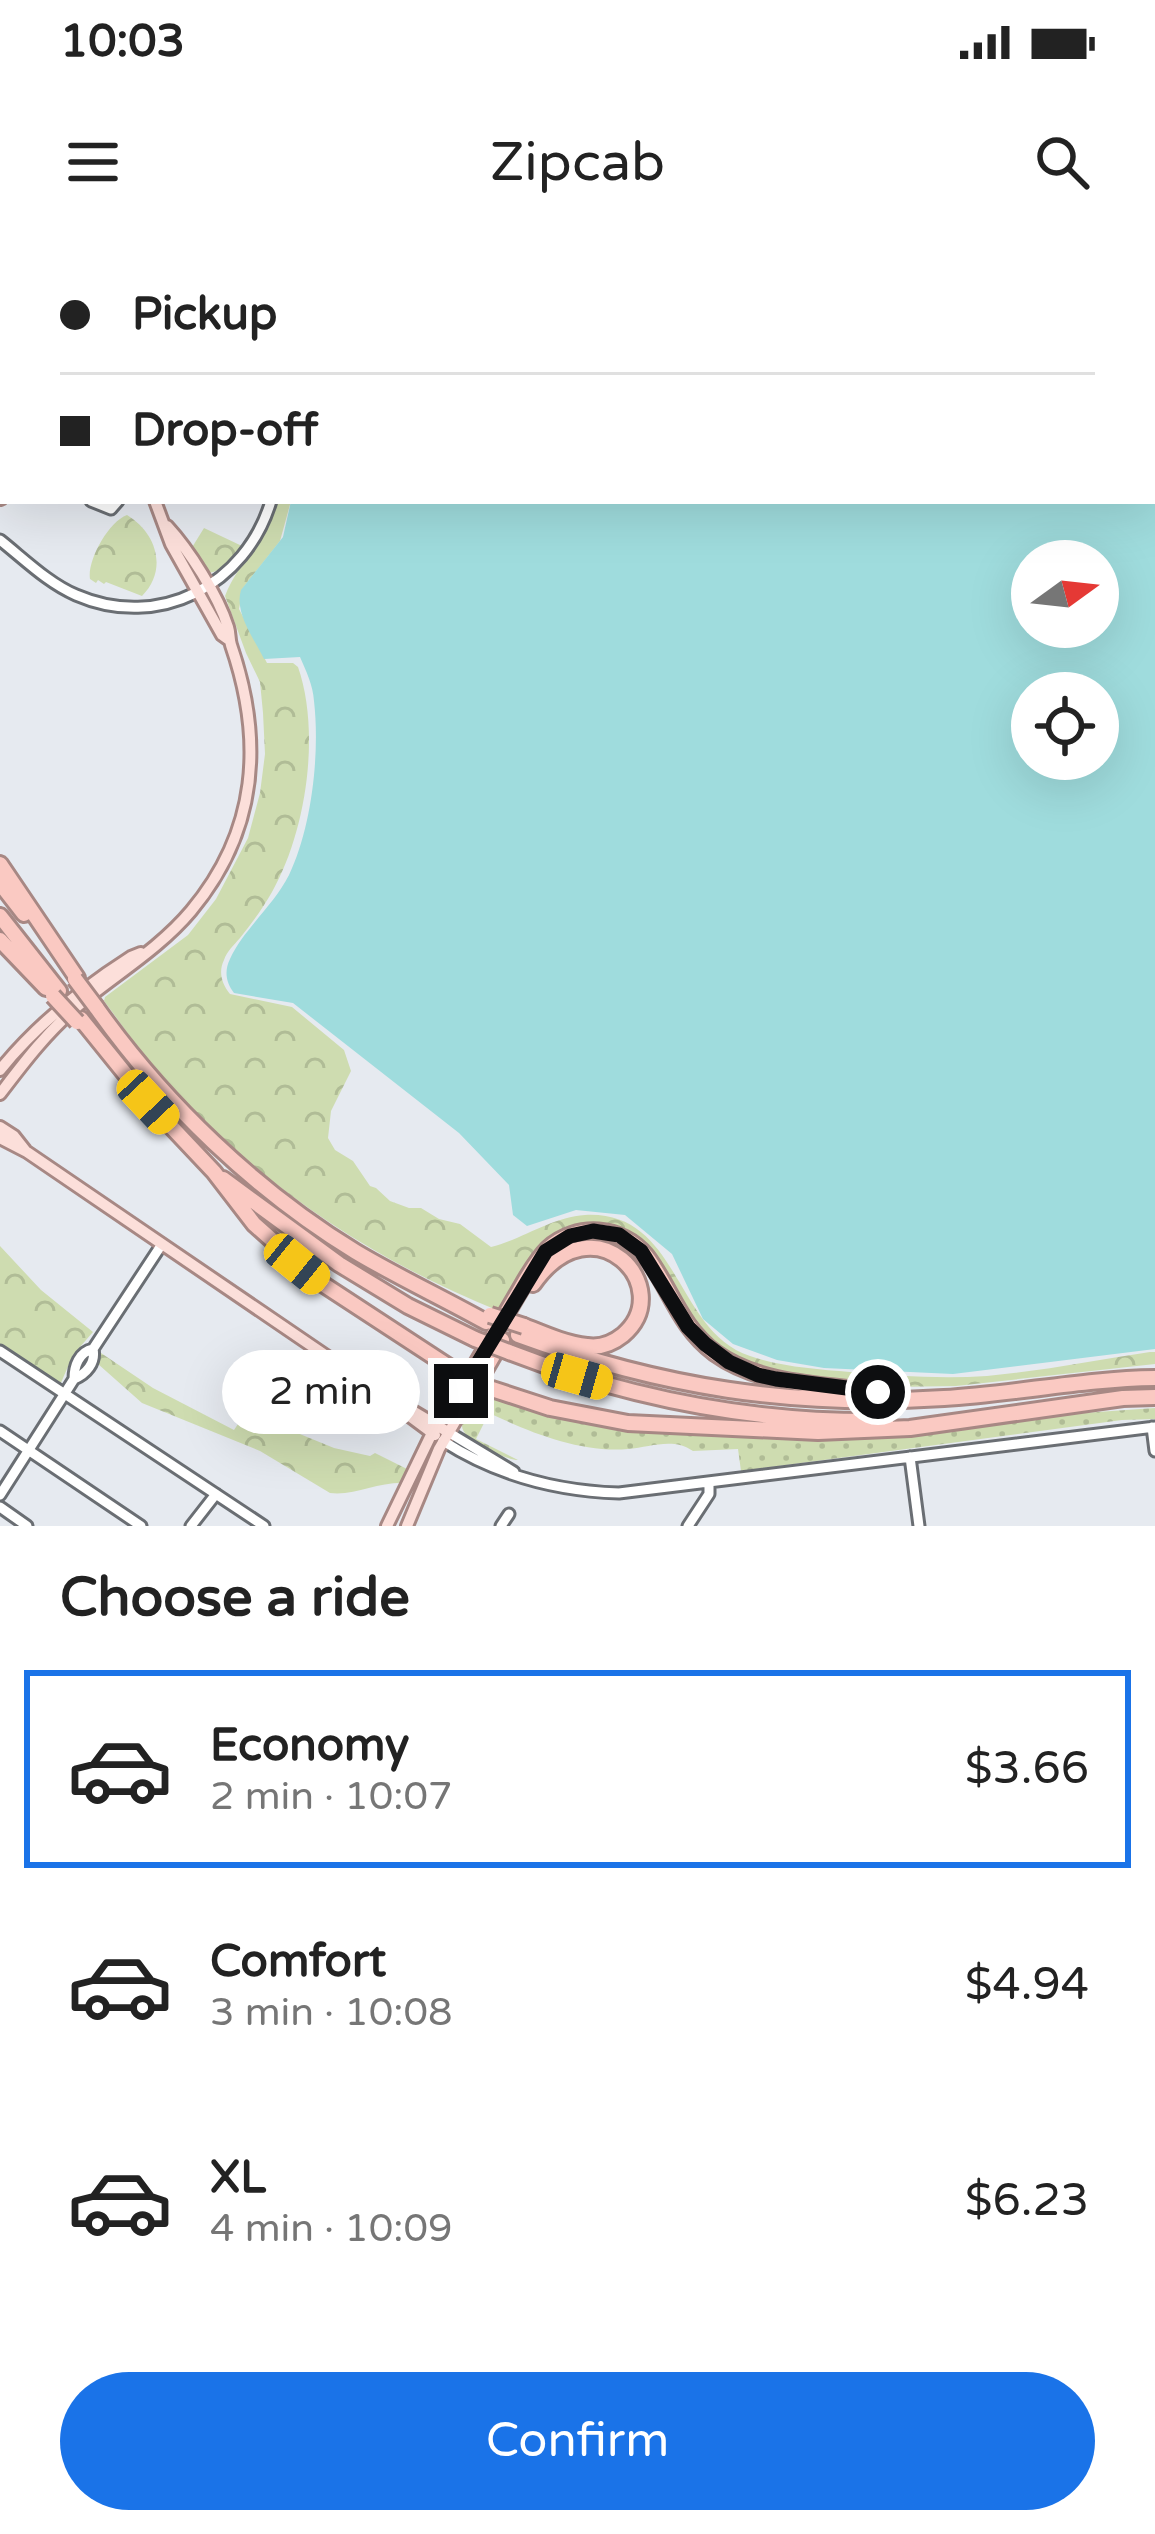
<!DOCTYPE html>
<html lang="en">
<head>
<meta charset="utf-8">
<style>
  body { margin:0; font-family:"Varela Round",sans-serif; background:#f6f6f6; color:#222; height:100vh; display:flex; flex-direction:column; font-size:45px; white-space:nowrap }
  * { box-sizing:border-box; margin:0 }
  p { font-size:39px; color:#767676 }
  .icon { flex:none; width:66px; height:66px; fill:none; stroke:currentColor; stroke-width:2; stroke-linecap:round; stroke-linejoin:round }
  .map { position:relative; height:1286px; overflow:hidden }
  .side { display:flex; flex-direction:column; background:#fff; flex:1 }
  .side>* { flex:none }
  .banner { position:absolute; left:0px; top:0px; width:1155px; height:264px; box-shadow:0 12px 48px #0002; display:grid; align-content:center; height:264px; padding:0 60px; background:#fff }
  .needle { width:78px; rotate:75deg }
  .tools { position:absolute; left:1011px; top:300px; display:grid; gap:24px }
  .tools a { display:grid; place-items:center; width:108px; height:108px; border-radius:50%; background:#fff; box-shadow:0 12px 48px #0002; font-size:60px }
  .end { position:absolute; width:54px; height:54px; margin:-27px; border:15px solid #0d0e10; background:#fff; box-shadow:0 0 0 6px #fff }
  .from { border-radius:50% }
  .bubble { position:absolute; height:84px; border-radius:42px; background:#fff; box-shadow:0 12px 48px #0002; font-size:39px; font-weight:600; line-height:84px; text-align:center }
  .car { position:absolute; width:36px; height:72px; margin:-36px -18px; border-radius:15px; box-shadow:0 0 9px 3px #0007; background:linear-gradient(#f5c518 24%,#345 0 40%,#f5c518 0 76%,#345 0 86%,#f5c518 0) }
  .banner b { display:flex; align-items:center; gap:42px; height:114px; font-size:45px }
  .banner b+b { border-top:3px solid #e0e0e0 }
  .banner i { width:30px; height:30px; background:#222 }
  ul { padding:0; list-style:none }
  li { display:flex; align-items:center; gap:36px; height:198px; margin:0 24px 18px; padding:0 36px; border:6px solid transparent; border-radius:0px }
  li div { flex:1 }
  li b { display:block; font-size:45px }
  li em { font-style:normal; font-weight:600 }
  li.selected { border-color:#1a73e8 }
  li>.icon { width:108px; height:108px; stroke-width:1.5 }
  h2 { padding:0 60px; font-size:54px; line-height:144px }
  .primary-button { display:flex; gap:24px; margin-top:auto; padding:24px 60px }
  .primary-button a { flex:1; height:138px; border-radius:72px; background:#1a73e8; color:#fff; font-size:48px; font-weight:600; line-height:138px; text-align:center }
  .status { display:flex; justify-content:space-between; align-items:center; height:84px; padding:0 60px; background:#fff; direction:ltr }
  .status svg { height:33px; fill:currentColor }
  header { display:flex; justify-content:space-between; align-items:center; height:156px; padding:0 60px; background:#fff; font-size:54px; font-weight:600 }
  .map>svg:first-child { display:block }
</style>
</head>
<body>
<div class="status"><b>10:03</b><svg viewBox="0 0 49 12"><path d="M0 12V9h3v3zM5 12V6h3v6zM10 12V3h3v9zM15 12V0h3v12zM26 1h20v11H26zM47 4h2v5h-2z"/></svg></div>
<header><svg class="icon" aria-label="menu" viewBox="0 0 24 24"><path d="M4 6h16M4 12h16M4 18h16"/></svg>Zipcab<svg class="icon" aria-label="search" viewBox="0 0 24 24"><circle cx="10" cy="10" r="6"/><path d="M15 15l6 6"/></svg></header>
<div class="map">
<svg width="1155" height="1286" viewBox="0 0 1155 1286">
  <defs>
    <pattern id="grass-dots" width="8" height="8" patternUnits="userSpaceOnUse" patternTransform="scale(3)"><rect width="8" height="8" fill="#cedcb0"/><path d="M2 2h.1M6 6h.1" fill="none" stroke="#b0bc96" stroke-width="1.8" stroke-linecap="round"/></pattern>
    <pattern id="park-crowns" width="20" height="18" patternUnits="userSpaceOnUse" patternTransform="scale(3)"><rect width="20" height="18" fill="#cedcb0"/><path d="M2 6a3 3 0 1 1 6 0M12 15a3 3 0 1 1 6 0" fill="none" stroke="#b0bc96"/></pattern>
  </defs>
  <rect width="100%" height="100%" fill="#e6eaf0"/>
  <path fill="url(#grass-dots)" d="M 492,1154 L 643,1190 L 840,1197 L 918,1194 L 1083,1173 L 1155,1168 L 1155,1179 L 1122,1180 L 741,1231 L 738,1209 L 693,1211 C 673,1197 651,1207 628,1209 C 581,1213 531,1193 489,1173 L 476,1199 L 518,1220 C 507,1220 462,1201 462,1186 C 462,1177 472,1167 476,1160 Z"/>
  <path fill="url(#park-crowns)" d="M 276,261 L 291,261 L 280,301 L 243,348 L 239,369 L 267,423 L 293,423 L 298,427 C 321,493 306,592 272,652 C 263,668 252,683 240,698 C 234,705 227,711 224,720 C 218,732 222,744 230,754 L 292,767 L 344,810 L 351,831 L 331,871 L 328,898 L 335,910 L 353,921 L 370,946 L 376,948 L 390,961 L 409,968 L 421,968 L 439,979 L 460,984 L 491,1007 C 523,999 552,977 585,975 C 680,970 674,1091 750,1116 C 782,1127 817,1129 850,1132 C 895,1136 942,1139 987,1136 C 1042,1131 1096,1120 1150,1112 L 1155,1112 L 1155,1124 L 956,1146 L 896,1147 L 764,1131 L 723,1112 L 707,1099 L 632,995 L 605,986 L 573,986 L 540,1005 L 518,1037 L 499,1071 C 367,1018 247,937 154,828 C 136,807 121,783 104,761 L 105,757 L 188,695 L 216,659 L 248,598 L 260,553 L 265,514 L 263,473 L 260,442 L 246,413 L 225,356 C 238,322 269,298 276,261 Z
    M 127,275 C 157,293 168,330 142,356 L 106,342 L 104,344 L 98,340 L 96,343 L 90,339 C 87,321 108,282 127,275 Z
    M 204,288 L 242,306 C 233,317 221,334 206,333 L 191,309 Z
    M 0,1006 L 41,1050 L 93,1092 L 73,1115 L 60,1145 L 0,1104 Z
    M 101,1113 L 153,1148 L 234,1190 L 246,1172 L 334,1208 L 370,1216 L 375,1213 L 413,1232 L 407,1243 C 379,1241 356,1256 330,1253 L 260,1211 L 142,1163 L 98,1124 Z"/>
  <path fill="#9fdcdd" fill-rule="evenodd" d="M 428,0 L 1155,0 L 1155,1109 L 953,1134 L 824,1128 L 777,1120 L 733,1104 L 703,1079 L 672,1014 L 625,975 L 576,970 L 527,986 L 513,975 L 509,945 L 459,893 L 293,763 L 234,753 C 226,743 224,731 230,719 C 243,690 274,665 289,635 C 312,587 320,513 314,461 C 313,445 306,431 300,417 L 264,419 C 254,398 234,373 241,350 L 283,297 L 291,261 L 1152,261 L 1152,3 L 423,3 ZM 1032,321 L 1098,321 L 1098,387 L 1032,387 ZM 1032,453 L 1098,453 L 1098,519 L 1032,519 Z"/>
  <g fill="none" stroke-linecap="round" stroke-linejoin="round">
    <defs>
      <path id="minor" d="M 238,0 L 239,3
        M 372,3 L 377,0
        M 0,54 L 3,48
        M 91,261 L 111,269 L 118,261
        M 0,300 C 24,319 48,343 76,355 C 159,391 246,345 271,261
        M 0,1111 L 264,1286
        M 74,1139 C 74,1126 79,1112 93,1109
        M 1152,1187 L 1155,1211
        M 0,1191 L 141,1286
        M 448,1192 L 514,1232
        M 443,1201 C 496,1235 556,1251 619,1253 L 1155,1187
        M 910,1217 L 919,1286
        M 0,1255 L 74,1139 C 86,1134 96,1123 93,1109 L 162,1004
        M 0,1267 L 27,1286
        M 191,1286 L 216,1254
        M 501,1286 L 509,1274
        M 688,1286 L 709,1254 L 709,1243"/>
      <path id="major" d="M 0,6 L 3,8
        M 155,261 L 171,304 L 222,395 L 229,400
        M 0,830 C 37,784 81,749 131,717 L 141,713
        M 0,854 C 25,821 48,791 79,765 C 116,734 159,709 191,671 C 258,591 264,501 231,405 C 229,399 230,393 228,387 C 218,355 189,310 167,286
        M 0,887 L 14,896 L 25,910
        M 0,898 L 27,912 L 369,1145 L 448,1192
        M 392,1163 L 435,1195
        M 387,1286 L 432,1193 L 461,1151
        M 407,1286 L 439,1209 L 469,1158"/>
      <path id="highway" d="M 111,3 L 112,0
        M 122,3 L 123,0
        M 0,242 L 3,238
        M 0,257 L 3,251
        M 0,624 L 77,738
        M 0,643 L 24,674
        M 0,676 L 59,751
        M 0,700 L 46,748
        M 96,767 C 164,863 256,951 356,1012 C 398,1037 443,1058 486,1082
        M 81,779 L 148,862 L 214,932 L 254,984 L 318,1041 L 448,1126 L 458,1137 L 461,1151
        M 223,939 L 339,1024 L 408,1066 L 475,1099
        M 524,1086 C 544,1094 566,1104 587,1106 C 600,1108 613,1103 623,1095 C 678,1048 594,957 533,1044
        M 518,1095 C 660,1147 793,1168 944,1158 C 1014,1154 1084,1139 1155,1138
        M 509,1112 C 630,1159 755,1183 886,1181
        M 461,1151 C 480,1119 498,1087 517,1055 C 526,1040 535,1022 548,1009 C 576,983 622,986 646,1016 C 671,1049 679,1086 715,1113 C 762,1147 828,1145 884,1153
        M 471,1154 L 502,1100
        M 469,1158 L 477,1152 L 492,1149 L 550,1168 L 628,1183 L 818,1192 L 910,1188 L 1123,1158 L 1155,1157"/>
    </defs>
    <use href="#minor" stroke="#6a6e73" stroke-width="15"/>
    <use href="#major" stroke="#a78884" stroke-width="16"/>
    <use href="#highway" stroke="#a78884" stroke-width="20"/>
    <use href="#minor" stroke="#fff" stroke-width="9"/>
    <use href="#major" stroke="#fcdfda" stroke-width="10"/>
    <use href="#highway" stroke="#fac9c2" stroke-width="14"/>
    <defs>
      <path id="highway-bridge" d="M 75,739 L 96,767
        M 53,756 L 77,782
        M 490,1075 L 524,1086
        M 475,1099 L 509,1112"/>
    </defs>
    <use href="#highway-bridge" stroke="#a78884" stroke-width="20" stroke-linecap="butt"/>
    <use href="#highway-bridge" stroke="#fac9c2" stroke-width="14"/>
  </g>
  <g fill="none" stroke-linecap="round" stroke-linejoin="round">
    <path stroke="#0d0e10" stroke-width="15" d="M 461,1151 L 546,1011 L 570,996 L 593,991 L 619,995 L 641,1011 L 688,1087 L 705,1104 L 729,1122 L 758,1135 L 776,1139 L 878,1152"/>
  </g>
</svg>
<div class="tools">
<a><svg class="needle" viewBox="-14 -14 28 28"><path d="M0-13l5 13h-10z" fill="#e53935"/><path d="M0 13l5-13h-10z" fill="#767676"/></svg></a>
<a><svg class="icon" aria-label="locate" viewBox="0 0 24 24"><circle cx="12" cy="12" r="6"/><path d="M12 2v4M12 18v4M2 12h4M18 12h4"/></svg></a>
</div>
<i class="end from" style="left:878px;top:1152px"></i>
<i class="end" style="left:461px;top:1151px"></i>
<div class="bubble" style="left:222px;top:1110px;width:198px">2 min</div>
<i class="car" style="left:148px;top:862px;rotate:137deg"></i>
<i class="car" style="left:297px;top:1024px;rotate:129deg"></i>
<i class="car" style="left:577px;top:1136px;rotate:106deg"></i>
<div class="banner">
<b><i class="from"></i>Pickup</b>
<b><i></i>Drop-off</b>
</div>
</div>
<section class="side">
<h2>Choose a ride</h2>
<ul>
<li class="selected"><svg class="icon" aria-label="car" viewBox="0 0 24 24"><path d="M5 17H2v-5l4-1 3-4h7l3 4 3 1v5h-3M9 17h6M6 11h13"/><circle cx="7" cy="17" r="2"/><circle cx="17" cy="17" r="2"/></svg><div><b>Economy</b><p>2 min · 10:07</p></div><em>$3.66</em></li>
<li><svg class="icon" aria-label="car" viewBox="0 0 24 24"><path d="M5 17H2v-5l4-1 3-4h7l3 4 3 1v5h-3M9 17h6M6 11h13"/><circle cx="7" cy="17" r="2"/><circle cx="17" cy="17" r="2"/></svg><div><b>Comfort</b><p>3 min · 10:08</p></div><em>$4.94</em></li>
<li><svg class="icon" aria-label="car" viewBox="0 0 24 24"><path d="M5 17H2v-5l4-1 3-4h7l3 4 3 1v5h-3M9 17h6M6 11h13"/><circle cx="7" cy="17" r="2"/><circle cx="17" cy="17" r="2"/></svg><div><b>XL</b><p>4 min · 10:09</p></div><em>$6.23</em></li>
</ul>
<div class="primary-button"><a>Confirm</a></div>
</section>
</body>
</html>
